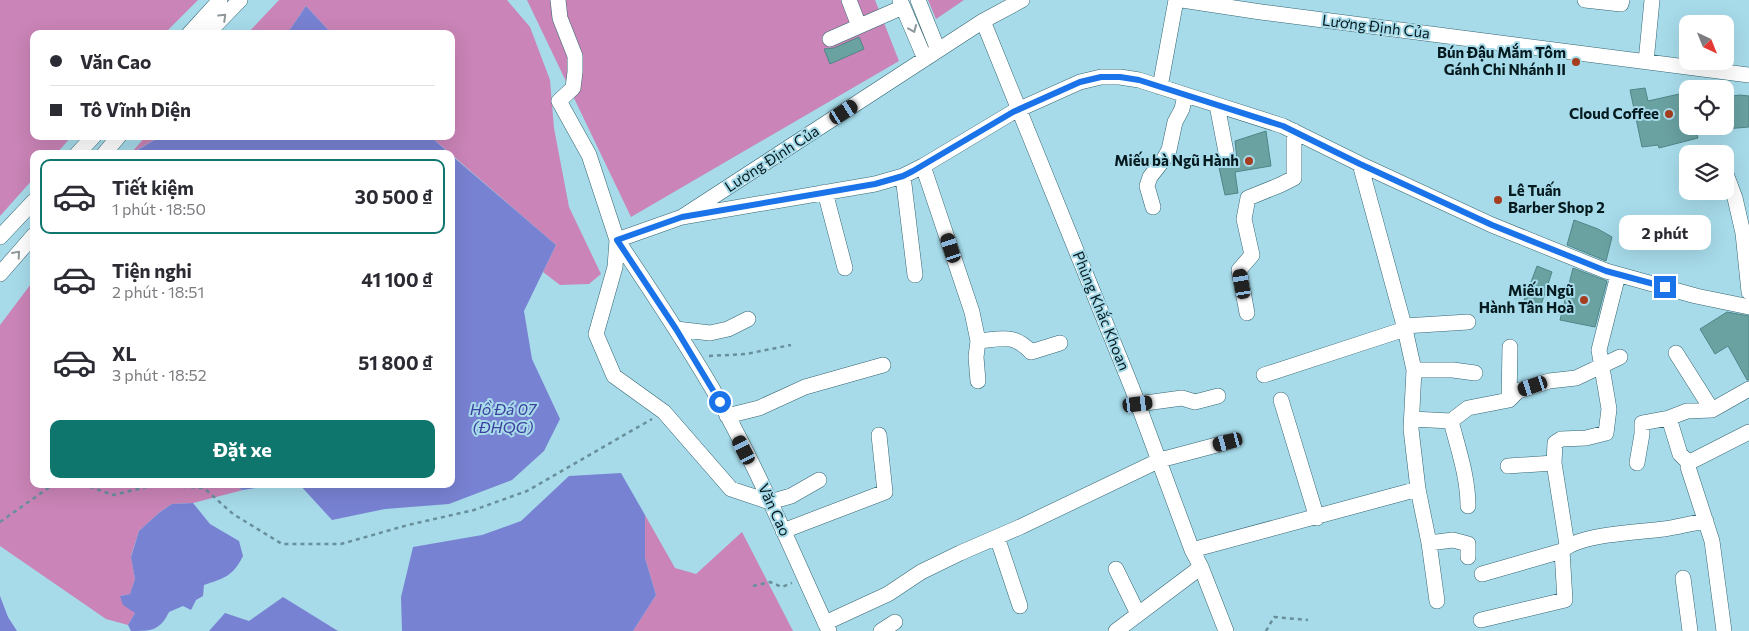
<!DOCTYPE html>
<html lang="vi">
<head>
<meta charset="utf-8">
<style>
  body { margin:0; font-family:Commissioner,sans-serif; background:#f7f7f7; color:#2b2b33; height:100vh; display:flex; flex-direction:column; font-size:19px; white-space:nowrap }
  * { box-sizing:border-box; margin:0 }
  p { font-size:16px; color:#7c7c81 }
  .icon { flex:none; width:28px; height:28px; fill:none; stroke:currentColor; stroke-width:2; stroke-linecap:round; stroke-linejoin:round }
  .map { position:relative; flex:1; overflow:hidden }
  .drawer { position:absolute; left:30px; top:150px; width:425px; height:338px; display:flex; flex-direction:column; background:#fff; border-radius:10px; box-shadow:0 5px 20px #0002 }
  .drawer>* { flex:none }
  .hud { position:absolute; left:30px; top:30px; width:425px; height:110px; border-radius:10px; box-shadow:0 5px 20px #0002; display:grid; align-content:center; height:110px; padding:0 20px; background:#fff }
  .needle { width:32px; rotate:137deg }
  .tools { position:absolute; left:1679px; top:15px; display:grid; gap:10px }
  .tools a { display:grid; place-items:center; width:55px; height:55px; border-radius:10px; background:#fff; box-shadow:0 5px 20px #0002; font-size:25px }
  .end { position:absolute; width:22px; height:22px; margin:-11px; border:6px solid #1a73e8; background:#fff; box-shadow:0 0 0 2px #fff }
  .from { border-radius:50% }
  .bubble { position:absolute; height:35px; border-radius:10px; background:#fff; box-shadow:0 5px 20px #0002; font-size:16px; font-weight:700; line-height:35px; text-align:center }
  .car { position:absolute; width:15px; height:30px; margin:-15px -8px; border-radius:6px; box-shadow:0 0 4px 1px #0007; background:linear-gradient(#222 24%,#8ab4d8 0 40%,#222 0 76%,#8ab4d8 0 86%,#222 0) }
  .hud b { display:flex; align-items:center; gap:18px; height:48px; font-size:19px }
  .hud b+b { border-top:1px solid #e1e1e2 }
  .hud i { width:12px; height:12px; background:#2b2b33 }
  ul { padding:9px 0 0; list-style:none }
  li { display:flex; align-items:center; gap:15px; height:75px; margin:0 10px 8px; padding:0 10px; border:2px solid transparent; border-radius:10px }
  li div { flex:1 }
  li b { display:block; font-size:19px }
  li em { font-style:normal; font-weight:700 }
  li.on { border-color:#0f766e }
  li>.icon { width:45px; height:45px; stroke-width:1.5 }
  .cta { display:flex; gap:10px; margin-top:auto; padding:10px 20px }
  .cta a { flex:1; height:58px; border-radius:10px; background:#0f766e; color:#fff; font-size:20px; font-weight:700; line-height:58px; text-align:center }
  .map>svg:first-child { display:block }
</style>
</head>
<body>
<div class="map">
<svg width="1749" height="631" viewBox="0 0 1749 631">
  <rect width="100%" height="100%" fill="#a7dbea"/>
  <path fill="#ca84b7" d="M 0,0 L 198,0 L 164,34 L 34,34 L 34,136 L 72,136 L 56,154 L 34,154 L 34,178 L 0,216 Z
    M 279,0 L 507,0 L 530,27 L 550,80 L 554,128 L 569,207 L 601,274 L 589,284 L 560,285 L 543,272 L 556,245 L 430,136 L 451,136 L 451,34 L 332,34 L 306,6 L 287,34 L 247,34 Z
    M 527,0 L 875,0 L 899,61 L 631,217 Z
    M 928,0 L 964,0 L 936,19 Z
    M 146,136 L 161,136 L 130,154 L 132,152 Z
    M 34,280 L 34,484 L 229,484 L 243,490 L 193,503 L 172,504 L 160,512 L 139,531 L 131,556 L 135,579 L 130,594 L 120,596 L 135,613 L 128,625 L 106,619 L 0,546 L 0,325 Z
    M 645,515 L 675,568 L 696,574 L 742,532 L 793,631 L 633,631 L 656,595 L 645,558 Z"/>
  <path fill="#7882d2" d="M 306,6 L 332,34 L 287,34 Z
    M 161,136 L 430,136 L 450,154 L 131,154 Z
    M 451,155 L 556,245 L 524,311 L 532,359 L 560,419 L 544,451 L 512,480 L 449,504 L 385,509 L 332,520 L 299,484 L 451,484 Z
    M 621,473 L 645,515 L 645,558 L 656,595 L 633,631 L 402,631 L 401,597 L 413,547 L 482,535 L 521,521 L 569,476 Z
    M 229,484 L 283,484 L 243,490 Z
    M 193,503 L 210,524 L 239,541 L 243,556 C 233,576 225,578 204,585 L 203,596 L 196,600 L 191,610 L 183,606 L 169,612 C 160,631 151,631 131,631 L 128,625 L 135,613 L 123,605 L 120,596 L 130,594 L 135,579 L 131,557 L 139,531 L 160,512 L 172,504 Z
    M 0,596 L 8,617 L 17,631 L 0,631 Z
    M 283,597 L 338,631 L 209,631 L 225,613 L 249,621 Z"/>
  <path fill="#6aa1a1" stroke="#508687" d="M 859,37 L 864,49 L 830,64 L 824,49 L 834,48 Z
    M 1645,88 L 1648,101 L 1688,92 L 1688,126 L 1695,126 L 1698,138 L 1659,148 L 1658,145 L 1642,147 L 1630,90 Z
    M 1740,95 L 1749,96 L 1749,127 L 1725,129 L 1725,97 Z
    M 1266,131 L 1271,166 L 1235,172 L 1238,193 L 1225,195 L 1218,163 L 1237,159 L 1235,141 Z
    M 1574,220 L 1598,229 L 1612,237 L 1606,261 L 1567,245 Z
    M 1537,266 L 1552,272 L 1538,314 L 1522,306 Z
    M 1573,268 L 1607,281 L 1595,327 L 1560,320 Z
    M 1727,312 L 1749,316 L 1749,380 L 1747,380 L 1728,346 L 1715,354 L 1700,329 Z"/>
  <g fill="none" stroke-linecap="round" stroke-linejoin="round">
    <defs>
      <path id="minor" d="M 558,0 L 560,18 L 575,56 L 575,72 L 573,88 L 559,101 L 589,155 L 617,240 L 615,267 L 596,334 L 614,376 L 664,412 L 731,489 L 770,502 L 791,496 L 819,480
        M 849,0 L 859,26
        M 900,0 L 925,59
        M 918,0 L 938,50
        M 1182,0 L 1261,12 L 1749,75
        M 1585,0 L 1621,4 L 1622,0
        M 983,21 L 1132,388 L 1192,550 L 1201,567 L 1226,631
        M 189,34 L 220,0
        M 207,34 L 240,0
        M 830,39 L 903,7
        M 1646,62 L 1652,0
        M 1160,87 L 1176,0
        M 1217,105 L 1226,152
        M 1719,153 L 1719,154
        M 77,154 L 94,136
        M 104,154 L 119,136
        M 923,166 L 972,312 L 978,341 C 1002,339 1013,333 1031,352 L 1060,343
        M 1725,171 L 1735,198 L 1743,233 L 1749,292
        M 903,176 L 915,275
        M 825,192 L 845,268
        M 1153,207 L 1147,186 L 1150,177 L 1164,159 L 1169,150 L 1175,122 L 1182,109 L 1185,95
        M 682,217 L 875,184 L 903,176 L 923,166 L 1013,112 L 1080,82 L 1101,77 L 1120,77 L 1139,80 L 1283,126 L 1360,164 L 1492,225 L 1606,271 L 1696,296 L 1749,307
        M 0,237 L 34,201
        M 617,240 L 682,217 L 983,21 L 1022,0
        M 617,240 C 650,289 682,337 712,388 C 757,465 791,550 829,631
        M 0,274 L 34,235
        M 1247,313 L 1239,270 L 1252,255 L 1244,219 L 1248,198 L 1280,185 L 1294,178 L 1294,131
        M 1404,326 L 1468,322
        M 676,329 L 710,333 L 728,329 L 748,319
        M 1405,329 L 1414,370 L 1411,429 L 1418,489 L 1429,543 L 1453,540 L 1468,544 L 1468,557
        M 1676,353 L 1712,410
        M 1414,370 L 1453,370 L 1475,373
        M 1264,375 L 1405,329 L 1360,164
        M 978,381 L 976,357 L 978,341
        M 1281,400 L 1317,518
        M 1509,400 L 1510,347
        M 1138,404 L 1182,398 L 1195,402 L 1218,396
        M 727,416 L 759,408 L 805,387 L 883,365
        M 1669,418 L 1687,411 L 1712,410 L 1749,389
        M 1412,419 L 1451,421 L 1468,408 L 1509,400 L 1518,391 L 1549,381 L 1576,378 L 1620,357
        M 1451,421 C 1458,448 1468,477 1468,506
        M 1637,463 L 1642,434 L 1642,423 L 1669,418 L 1680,454 L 1689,463
        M 1508,466 L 1554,463
        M 783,531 L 885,492 L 879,435
        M 997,537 L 1020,606
        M 1429,543 L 1437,601
        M 1567,545 L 1554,463 L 1555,443 L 1561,439 L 1586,438 L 1606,433 L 1609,409 L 1599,350 L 1618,275
        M 1192,550 L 1418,489
        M 1116,569 L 1138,614
        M 1482,574 L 1562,551 C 1578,534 1640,532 1664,529 C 1678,527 1692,523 1706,521
        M 1683,578 L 1690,631
        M 1481,620 L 1565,600 L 1562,551
        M 825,623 L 888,594 L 921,572 L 960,553 L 1020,527 L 1160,460 L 1228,442
        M 881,631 L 895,622
        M 1116,631 L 1201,567
        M 1724,631 L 1712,541 L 1688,467 L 1689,463 L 1692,461 L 1749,432"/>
    </defs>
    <use href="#minor" stroke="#346572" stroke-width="16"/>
    <path stroke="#68909b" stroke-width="2.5" stroke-dasharray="4 4" stroke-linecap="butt" d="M 709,356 L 746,354 L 791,345
      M 82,484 L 113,495 L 155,485 L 204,488 L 233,514 L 282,544 L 341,544 L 408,525 L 474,510 L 527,491 L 652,419
      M 0,522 L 54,484
      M 753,586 L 770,582 L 782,587 L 792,583
      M 1266,631 L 1274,617 L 1308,620"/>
    <use href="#minor" stroke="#fff" stroke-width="15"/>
  </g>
  <defs><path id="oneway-chevron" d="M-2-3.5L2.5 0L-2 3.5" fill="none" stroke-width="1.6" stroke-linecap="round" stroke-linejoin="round" transform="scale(1.25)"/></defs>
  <g stroke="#8e989a">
    <use href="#oneway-chevron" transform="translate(223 17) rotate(-44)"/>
    <use href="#oneway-chevron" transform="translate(913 29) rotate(67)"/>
    <use href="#oneway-chevron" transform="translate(17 254) rotate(-49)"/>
  </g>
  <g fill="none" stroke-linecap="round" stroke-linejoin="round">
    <path stroke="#1a73e8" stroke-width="6" d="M 720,402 L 676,329 L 617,240 L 682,217 L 875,184 L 903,176 L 913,171 L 1013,112 L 1080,82 L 1101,77 L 1120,77 L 1139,80 L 1283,126 L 1360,164 L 1492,225 L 1606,271 L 1665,287"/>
  </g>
  <g fill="#a53e1e" stroke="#a7dbea" stroke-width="2">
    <circle cx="1576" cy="62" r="5"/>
    <circle cx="1669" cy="114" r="5"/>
    <circle cx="1249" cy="161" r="5"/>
    <circle cx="1498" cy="200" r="5"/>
    <circle cx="1584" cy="300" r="5"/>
  </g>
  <g text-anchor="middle" stroke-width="4" stroke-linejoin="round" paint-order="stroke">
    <g font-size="15" fill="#051a1f" stroke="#a7dbea">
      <text transform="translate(1376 27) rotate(7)" y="5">Lương Định Của</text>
      <text transform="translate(772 159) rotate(-33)" y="5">Lương Định Của</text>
      <text transform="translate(1101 311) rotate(68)" y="5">Phùng Khắc Khoan</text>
      <text transform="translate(774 510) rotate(65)" y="5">Văn Cao</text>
    </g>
    <g font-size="15" font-weight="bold" fill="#051a1f" stroke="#a7dbea" text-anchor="end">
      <text x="1566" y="58">Bún Đậu Mắm Tôm<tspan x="1566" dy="17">Gánh Chi Nhánh II</tspan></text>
      <text x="1659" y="119">Cloud Coffee</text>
      <text x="1239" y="166">Miếu bà Ngũ Hành</text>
      <text x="1508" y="196" text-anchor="start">Lê Tuấn<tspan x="1508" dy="17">Barber Shop 2</tspan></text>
      <text x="1574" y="296">Miếu Ngũ<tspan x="1574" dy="17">Hành Tân Hoà</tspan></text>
    </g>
    <g font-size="16" font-style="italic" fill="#3d3f9e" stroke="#a7dbea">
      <text x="503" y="415">Hồ Đá 07<tspan x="503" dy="18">(ĐHQG)</tspan></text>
    </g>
  </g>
</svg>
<div class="tools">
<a><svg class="needle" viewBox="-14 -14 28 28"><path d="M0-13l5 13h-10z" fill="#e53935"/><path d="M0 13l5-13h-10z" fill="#7c7c81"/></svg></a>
<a><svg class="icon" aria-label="locate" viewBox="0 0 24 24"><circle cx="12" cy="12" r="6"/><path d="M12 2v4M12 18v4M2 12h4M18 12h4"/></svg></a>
<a><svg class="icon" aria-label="layers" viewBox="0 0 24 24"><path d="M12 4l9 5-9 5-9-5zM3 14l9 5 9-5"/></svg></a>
</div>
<i class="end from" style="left:720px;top:402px"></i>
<i class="end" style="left:1665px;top:287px"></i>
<div class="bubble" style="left:1619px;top:215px;width:92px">2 phút</div>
<i class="car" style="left:844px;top:112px;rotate:57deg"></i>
<i class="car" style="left:951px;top:248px;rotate:342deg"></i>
<i class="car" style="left:1242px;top:284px;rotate:350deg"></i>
<i class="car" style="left:1533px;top:386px;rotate:252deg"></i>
<i class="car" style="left:1138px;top:404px;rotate:83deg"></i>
<i class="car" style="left:1228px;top:442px;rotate:255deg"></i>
<i class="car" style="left:744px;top:450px;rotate:333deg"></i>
<div class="hud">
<b><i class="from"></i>Văn Cao</b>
<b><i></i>Tô Vĩnh Diện</b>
</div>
<section class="drawer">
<ul>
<li class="on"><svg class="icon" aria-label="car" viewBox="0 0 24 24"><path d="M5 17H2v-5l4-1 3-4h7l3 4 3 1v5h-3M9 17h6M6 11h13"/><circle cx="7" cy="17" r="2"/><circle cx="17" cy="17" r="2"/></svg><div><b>Tiết kiệm</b><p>1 phút · 18:50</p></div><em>30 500 ₫</em></li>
<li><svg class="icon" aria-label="car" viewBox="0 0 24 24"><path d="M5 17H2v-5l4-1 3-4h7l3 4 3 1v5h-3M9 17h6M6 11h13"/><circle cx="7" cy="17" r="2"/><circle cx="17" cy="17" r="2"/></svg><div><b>Tiện nghi</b><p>2 phút · 18:51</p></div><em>41 100 ₫</em></li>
<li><svg class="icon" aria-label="car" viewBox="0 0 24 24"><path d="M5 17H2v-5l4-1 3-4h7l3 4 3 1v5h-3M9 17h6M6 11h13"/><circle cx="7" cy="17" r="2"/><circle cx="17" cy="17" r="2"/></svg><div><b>XL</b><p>3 phút · 18:52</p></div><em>51 800 ₫</em></li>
</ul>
<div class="cta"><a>Đặt xe</a></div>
</section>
</div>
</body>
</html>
